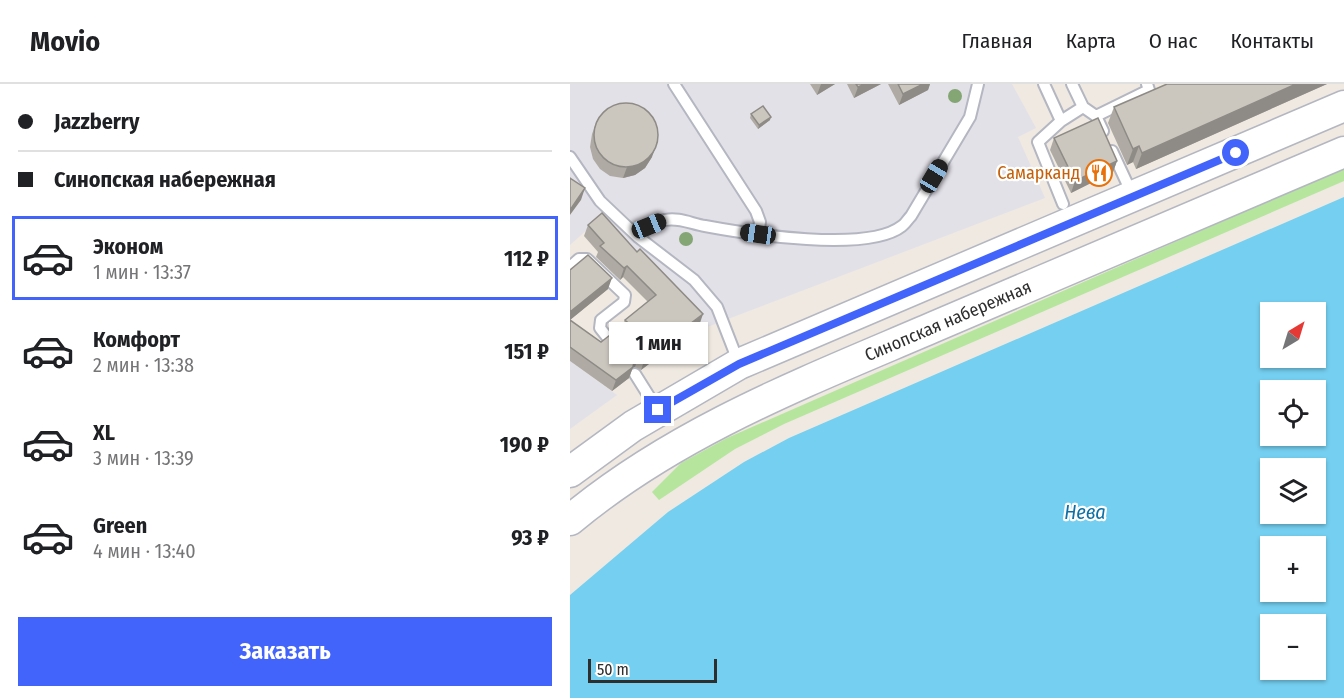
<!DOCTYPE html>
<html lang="ru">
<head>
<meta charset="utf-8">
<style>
  body { margin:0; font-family:"Fira Sans Condensed",sans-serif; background:#f6f6f6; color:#202124; height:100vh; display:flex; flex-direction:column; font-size:22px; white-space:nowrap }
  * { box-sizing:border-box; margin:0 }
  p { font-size:20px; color:#757577 }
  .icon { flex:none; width:33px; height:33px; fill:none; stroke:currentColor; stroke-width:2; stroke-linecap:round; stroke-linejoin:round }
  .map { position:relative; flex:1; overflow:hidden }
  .panel { display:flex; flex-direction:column; background:#fff; width:570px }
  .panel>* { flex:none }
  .banner { display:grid; align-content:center; height:132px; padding:0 18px; background:#fff }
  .needle { width:39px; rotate:38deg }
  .controls { position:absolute; left:690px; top:218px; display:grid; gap:12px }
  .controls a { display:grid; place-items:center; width:66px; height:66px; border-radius:0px; background:#fff; box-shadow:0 2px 4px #0004; font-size:30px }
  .scale { position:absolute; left:18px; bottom:15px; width:129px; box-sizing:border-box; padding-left:6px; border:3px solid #2e2e2e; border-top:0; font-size:16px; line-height:21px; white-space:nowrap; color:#2e2e2e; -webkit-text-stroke:4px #fff; paint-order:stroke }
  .end { position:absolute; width:27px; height:27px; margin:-14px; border:8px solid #4264fb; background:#fff; box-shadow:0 0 0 3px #fff }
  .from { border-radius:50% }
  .bubble { position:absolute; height:42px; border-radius:0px; background:#fff; box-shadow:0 2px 4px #0004; font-size:20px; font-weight:700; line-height:42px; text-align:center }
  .car { position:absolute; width:18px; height:36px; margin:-18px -9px; border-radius:8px; box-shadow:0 0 4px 2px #0007; background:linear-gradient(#222 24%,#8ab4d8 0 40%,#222 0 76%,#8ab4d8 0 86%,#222 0) }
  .banner b { display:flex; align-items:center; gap:21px; height:57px; font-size:22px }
  .banner b+b { border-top:2px solid #e0e0e0 }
  .banner i { width:15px; height:15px; background:#202124 }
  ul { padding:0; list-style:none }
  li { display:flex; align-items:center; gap:18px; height:84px; margin:0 12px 9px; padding:0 6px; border:3px solid transparent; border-radius:0px }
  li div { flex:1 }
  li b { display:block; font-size:22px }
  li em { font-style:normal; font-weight:700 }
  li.on { border-color:#4264fb }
  li>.icon { width:54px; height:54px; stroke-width:1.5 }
  .button { display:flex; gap:12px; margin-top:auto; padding:12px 18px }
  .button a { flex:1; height:69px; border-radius:0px; background:#4264fb; color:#fff; font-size:24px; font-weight:700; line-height:69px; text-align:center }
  header { display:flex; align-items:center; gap:36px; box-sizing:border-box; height:84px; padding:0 30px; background:#fff; border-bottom:2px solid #e0e0e0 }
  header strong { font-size:28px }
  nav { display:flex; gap:33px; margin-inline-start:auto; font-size:21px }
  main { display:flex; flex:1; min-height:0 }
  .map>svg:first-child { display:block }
</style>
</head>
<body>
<header>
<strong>Movio</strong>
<nav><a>Главная</a><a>Карта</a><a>О нас</a><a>Контакты</a></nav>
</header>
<main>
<section class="panel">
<div class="banner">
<b><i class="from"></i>Jazzberry</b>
<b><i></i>Синопская набережная</b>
</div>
<ul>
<li class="on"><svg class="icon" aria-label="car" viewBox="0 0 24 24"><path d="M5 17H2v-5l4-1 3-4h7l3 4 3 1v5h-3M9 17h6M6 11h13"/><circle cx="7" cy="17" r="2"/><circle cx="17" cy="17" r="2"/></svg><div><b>Эконом</b><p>1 мин · 13:37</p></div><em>112 ₽</em></li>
<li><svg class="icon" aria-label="car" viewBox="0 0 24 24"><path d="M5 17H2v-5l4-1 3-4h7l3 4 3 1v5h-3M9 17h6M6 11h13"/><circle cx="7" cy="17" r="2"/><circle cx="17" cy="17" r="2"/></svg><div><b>Комфорт</b><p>2 мин · 13:38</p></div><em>151 ₽</em></li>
<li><svg class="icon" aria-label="car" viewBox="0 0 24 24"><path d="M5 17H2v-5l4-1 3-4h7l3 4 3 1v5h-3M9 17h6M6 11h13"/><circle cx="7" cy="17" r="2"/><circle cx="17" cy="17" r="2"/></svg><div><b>XL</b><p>3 мин · 13:39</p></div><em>190 ₽</em></li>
<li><svg class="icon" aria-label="car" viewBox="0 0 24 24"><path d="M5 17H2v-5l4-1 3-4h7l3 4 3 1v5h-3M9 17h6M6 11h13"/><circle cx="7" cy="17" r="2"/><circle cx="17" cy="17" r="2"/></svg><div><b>Green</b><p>4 мин · 13:40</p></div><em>93 ₽</em></li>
</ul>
<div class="button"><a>Заказать</a></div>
</section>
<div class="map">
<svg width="774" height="614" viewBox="0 0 774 614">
  <rect width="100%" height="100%" fill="#efe9e1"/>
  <path fill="#e3e1e8" d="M 0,0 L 442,0 L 466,44 L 448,53 L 475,114 L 132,245 L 29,135 L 0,161 L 0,131 L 11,116 L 0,108 Z
    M 0,277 L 47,311 L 0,345 Z"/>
  <path fill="#b6e59e" d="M 774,84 L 774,97 L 214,340 L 165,365 L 89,416 L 82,408 L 111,379 L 157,354 Z"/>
  <path fill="#75cff0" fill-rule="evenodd" d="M 774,113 L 774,614 L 0,614 L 0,511 L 98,428 L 174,378 L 219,354 ZM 700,228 L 746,228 L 746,273 L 700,273 ZM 700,306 L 746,306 L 746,351 L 700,351 ZM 700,384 L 746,384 L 746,429 L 700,429 ZM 700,462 L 746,462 L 746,507 L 700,507 ZM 700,540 L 746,540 L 746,585 L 700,585 Z"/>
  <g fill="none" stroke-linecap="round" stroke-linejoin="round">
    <defs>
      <path id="service" d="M 104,0 L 186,127 L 190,138 L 188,150
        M 474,0 L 491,37 L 513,23 L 526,32 L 533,47
        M 502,0 L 513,23
        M 526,32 L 579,6 L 577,0
        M 491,37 L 468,58 L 493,120
        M 542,67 L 562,110
        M 0,73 L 30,117 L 68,153 L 124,196 L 147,223 L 168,277
        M 68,153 C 76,145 83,138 95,136 C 109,133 122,140 135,142 C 178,150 298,169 332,142 C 335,140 338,135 341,132 L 400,33 L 408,0
        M 0,183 L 9,175 L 17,175 L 55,211 L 54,218 L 31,236 L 30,244 L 41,258
        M 65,290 L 87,325"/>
      <g id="secondary">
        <path d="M 0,388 L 63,342 L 169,280 L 774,22"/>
        <path id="s1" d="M 0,436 C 108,346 238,297 366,242 C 502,184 638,126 774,68"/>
      </g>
    </defs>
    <use href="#service" stroke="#b4b7c1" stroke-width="14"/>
    <use href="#secondary" stroke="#b4b7c1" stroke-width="33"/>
    <use href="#service" stroke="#fff" stroke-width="10"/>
    <use href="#secondary" stroke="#fff" stroke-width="30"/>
  </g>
  <g fill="#84a574">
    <circle cx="385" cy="12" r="7"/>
    <circle cx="116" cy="155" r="7"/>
  </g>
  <path fill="#afaba4" d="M 240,0 L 265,0 L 247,11 Z
    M 277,0 L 311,0 L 284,14 Z
    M 318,0 L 360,0 L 358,6 L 329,21 Z
    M 597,0 L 757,0 L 566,85 L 563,78 L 557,81 L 538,39 L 544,23 Z
    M 181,30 L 200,36 L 188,45 L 180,34 Z
    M 26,39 L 82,73 L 75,84 L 65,91 L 53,94 L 40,92 L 30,85 L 23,75 L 20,63 L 22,50 Z
    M 484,54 L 547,77 L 543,88 L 501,109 L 480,66 Z
    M 18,141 L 129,242 L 71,286 L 65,283 L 63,283 L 59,294 L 42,307 L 0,277 L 0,186 L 38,205 L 0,236 L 31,258 L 47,253 L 55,236 L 78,218 L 53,193 L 50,196 L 26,173 L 28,168 L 14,152 Z"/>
  <path fill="#8e8b86" d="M 251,0 L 265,0 L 247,11 Z
    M 295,0 L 311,0 L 284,14 L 288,3 Z
    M 353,0 L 360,0 L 358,6 L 329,21 L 333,10 Z
    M 726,0 L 757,0 L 566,85 L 572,69 Z
    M 201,33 L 200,36 L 188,45 L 189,41 Z
    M 86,62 L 82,73 L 75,84 L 65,91 L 53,94 L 57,83 Z
    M 569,62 L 563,78 L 557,81 L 563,65 Z
    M 547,77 L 543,88 L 501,109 L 505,97 Z
    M 15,104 L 11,116 L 0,131 L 0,126 Z
    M 57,182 L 53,193 L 50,196 L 54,184 Z
    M 42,194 L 38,205 L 0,236 L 0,228 Z
    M 133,230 L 129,242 L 71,286 L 75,274 Z
    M 69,271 L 65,283 L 63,283 L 59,294 L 42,307 L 46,296 L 65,273 Z"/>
  <path fill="#cbc7bf" stroke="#8e8b86" stroke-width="1.5" d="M 286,0 L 295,0 L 288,3 Z
    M 328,0 L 353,0 L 333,10 Z
    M 597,0 L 726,0 L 572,69 L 569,62 L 563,65 L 544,23 Z
    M24 51a32 32 0 1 1 64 0a32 32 0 1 1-64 0Z
    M 193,22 L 201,33 L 189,41 L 181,30 Z
    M 528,34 L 547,77 L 505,97 L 484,54 Z
    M 0,94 L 15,104 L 0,126 Z
    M 32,129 L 67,168 L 70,165 L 133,230 L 75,274 L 69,271 L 65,273 L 63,283 L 46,296 L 0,263 L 0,236 L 31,258 L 40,251 L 47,254 L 52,250 L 51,242 L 57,238 L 55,236 L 86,211 L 57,182 L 54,184 L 30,162 L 34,159 L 18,141 Z
    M 18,171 L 42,194 L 0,228 L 0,186 Z"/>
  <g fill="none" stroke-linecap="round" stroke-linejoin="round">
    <path stroke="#4264fb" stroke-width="8" d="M 88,326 L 169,280 L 666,69"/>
  </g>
  <defs>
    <symbol id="restaurant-ring" viewBox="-11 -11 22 22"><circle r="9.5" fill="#fff" stroke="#e8710a" stroke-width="1.5"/><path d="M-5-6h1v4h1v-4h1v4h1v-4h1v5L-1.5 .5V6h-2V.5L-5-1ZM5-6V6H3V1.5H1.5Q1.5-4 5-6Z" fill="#e8710a"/></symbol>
  </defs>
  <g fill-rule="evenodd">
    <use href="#restaurant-ring" x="514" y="74" width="30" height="30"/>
  </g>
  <g text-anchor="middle" stroke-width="4.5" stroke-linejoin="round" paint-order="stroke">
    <g font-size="18" fill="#c56008" stroke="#fff" text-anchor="end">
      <text x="510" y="95">Самарканд</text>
    </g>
    <g font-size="18" fill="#2e2e2e" stroke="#fff">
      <text dy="6" stroke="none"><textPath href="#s1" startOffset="429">Синопская набережная</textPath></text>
    </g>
    <g font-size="20" font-style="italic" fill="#0d6fa3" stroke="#fff">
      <text x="515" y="435">Нева</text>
    </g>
  </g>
</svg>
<div class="controls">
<a><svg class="needle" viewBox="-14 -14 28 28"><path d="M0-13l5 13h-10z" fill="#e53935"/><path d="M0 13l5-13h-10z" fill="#757577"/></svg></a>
<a><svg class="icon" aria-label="locate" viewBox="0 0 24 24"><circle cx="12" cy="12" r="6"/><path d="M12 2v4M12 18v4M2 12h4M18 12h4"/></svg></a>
<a><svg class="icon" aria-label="layers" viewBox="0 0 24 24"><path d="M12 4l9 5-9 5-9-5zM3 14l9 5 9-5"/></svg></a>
<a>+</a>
<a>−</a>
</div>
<div class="scale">50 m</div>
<i class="end from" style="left:666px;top:69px"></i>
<i class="end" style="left:88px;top:326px"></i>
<div class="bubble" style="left:39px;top:238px;width:99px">1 мин</div>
<i class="car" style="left:364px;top:92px;rotate:31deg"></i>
<i class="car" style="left:79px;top:142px;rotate:68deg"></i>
<i class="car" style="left:188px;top:150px;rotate:278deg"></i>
</div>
</main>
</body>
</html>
